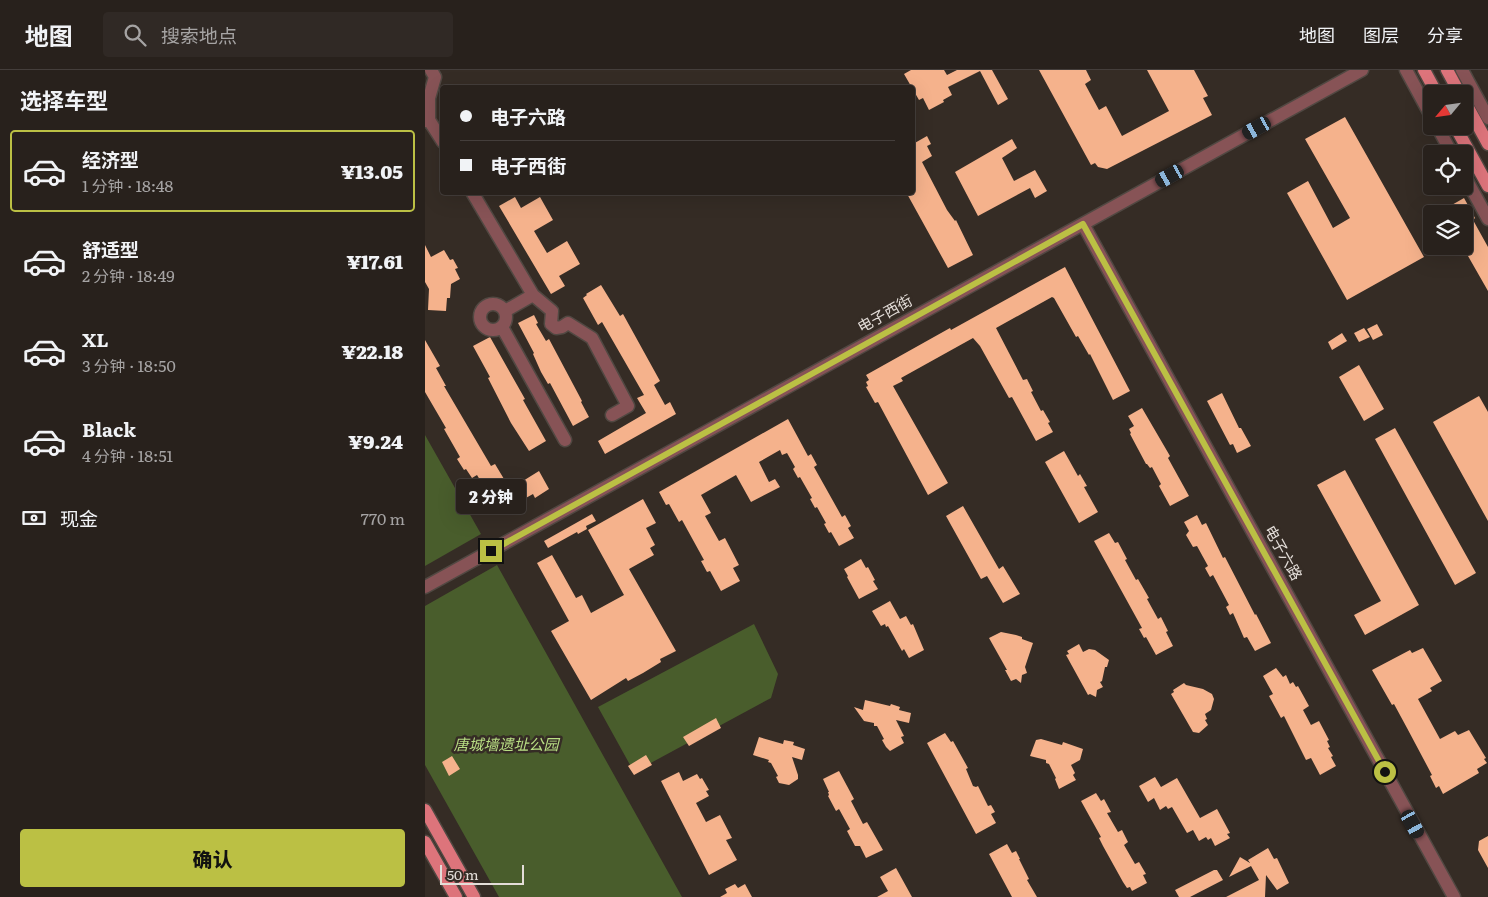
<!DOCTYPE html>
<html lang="zh">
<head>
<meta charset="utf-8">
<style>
  body { margin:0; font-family:Literata,"Noto Sans SC",serif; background:#302925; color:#f1f3f6; height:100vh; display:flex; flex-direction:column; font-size:19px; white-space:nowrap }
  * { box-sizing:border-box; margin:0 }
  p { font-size:16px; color:#a5a3a3 }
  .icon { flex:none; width:28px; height:28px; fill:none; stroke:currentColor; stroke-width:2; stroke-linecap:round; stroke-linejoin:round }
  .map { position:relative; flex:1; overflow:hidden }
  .panel { display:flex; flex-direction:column; background:#28211c; width:425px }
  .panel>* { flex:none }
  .top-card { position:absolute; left:15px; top:15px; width:475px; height:110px; border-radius:5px; box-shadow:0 5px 20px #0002,0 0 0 1px #443e3b; display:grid; align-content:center; height:110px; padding:0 20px; background:#28211c }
  .needle { width:32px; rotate:241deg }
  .buttons { position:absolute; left:998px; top:15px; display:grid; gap:10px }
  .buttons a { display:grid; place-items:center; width:50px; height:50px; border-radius:5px; background:#28211c; box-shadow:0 5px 20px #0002,0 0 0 1px #443e3b; font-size:25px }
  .scale { position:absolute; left:15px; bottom:12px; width:84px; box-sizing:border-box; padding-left:5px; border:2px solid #e3ddd8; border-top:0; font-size:14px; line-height:18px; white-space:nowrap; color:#e3ddd8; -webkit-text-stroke:4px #352c25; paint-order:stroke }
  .end { position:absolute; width:22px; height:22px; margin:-11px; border:6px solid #bbc044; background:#111; box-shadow:0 0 0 2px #111 }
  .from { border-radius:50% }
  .bubble { position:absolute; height:35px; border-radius:5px; background:#28211c; box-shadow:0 5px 20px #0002,0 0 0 1px #443e3b; font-size:16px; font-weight:800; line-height:35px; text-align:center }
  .car { position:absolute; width:15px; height:30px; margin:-15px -8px; border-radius:6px; box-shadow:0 0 4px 1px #0007; background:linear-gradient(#222 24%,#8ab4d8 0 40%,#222 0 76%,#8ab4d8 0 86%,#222 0) }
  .top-card b { display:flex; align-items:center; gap:18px; height:48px; font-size:19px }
  .top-card b+b { border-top:1px solid #443e3b }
  .top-card i { width:12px; height:12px; background:#f1f3f6 }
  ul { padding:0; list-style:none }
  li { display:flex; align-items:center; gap:15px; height:82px; margin:0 10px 8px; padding:0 10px; border:2px solid transparent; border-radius:5px }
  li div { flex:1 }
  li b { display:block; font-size:19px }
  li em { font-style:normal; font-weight:800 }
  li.active { border-color:#bbc044 }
  li>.icon { width:45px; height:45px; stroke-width:1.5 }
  h2 { padding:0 20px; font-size:22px; line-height:60px }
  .pay { display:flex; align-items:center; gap:12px; height:55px; padding:0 20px; font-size:19px }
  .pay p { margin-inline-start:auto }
  .cta { display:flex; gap:10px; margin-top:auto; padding:10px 20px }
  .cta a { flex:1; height:58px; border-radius:5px; background:#bbc044; color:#111; font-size:20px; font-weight:800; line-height:58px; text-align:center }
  header { display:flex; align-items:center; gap:30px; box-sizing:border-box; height:70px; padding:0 25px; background:#28211c; border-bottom:1px solid #443e3b }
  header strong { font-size:24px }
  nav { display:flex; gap:28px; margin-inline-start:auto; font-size:18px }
  .search { width:350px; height:45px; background:#302925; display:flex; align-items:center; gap:12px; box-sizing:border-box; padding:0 18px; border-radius:5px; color:#a5a3a3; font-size:19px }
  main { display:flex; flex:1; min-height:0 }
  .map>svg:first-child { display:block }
</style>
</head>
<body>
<header>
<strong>地图</strong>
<div class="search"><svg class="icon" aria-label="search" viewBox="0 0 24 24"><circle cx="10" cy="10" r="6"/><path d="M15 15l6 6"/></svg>搜索地点</div>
<nav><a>地图</a><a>图层</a><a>分享</a></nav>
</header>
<main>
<section class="panel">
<h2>选择车型</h2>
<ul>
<li class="active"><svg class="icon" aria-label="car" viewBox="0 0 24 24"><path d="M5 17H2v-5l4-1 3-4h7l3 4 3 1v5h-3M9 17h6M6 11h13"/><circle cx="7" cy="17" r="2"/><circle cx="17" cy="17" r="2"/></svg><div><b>经济型</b><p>1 分钟 · 18:48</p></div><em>¥13.05</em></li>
<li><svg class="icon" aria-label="car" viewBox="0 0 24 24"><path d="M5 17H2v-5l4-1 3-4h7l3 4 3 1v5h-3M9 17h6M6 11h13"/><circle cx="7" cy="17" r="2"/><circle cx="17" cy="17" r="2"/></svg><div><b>舒适型</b><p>2 分钟 · 18:49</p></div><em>¥17.61</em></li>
<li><svg class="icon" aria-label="car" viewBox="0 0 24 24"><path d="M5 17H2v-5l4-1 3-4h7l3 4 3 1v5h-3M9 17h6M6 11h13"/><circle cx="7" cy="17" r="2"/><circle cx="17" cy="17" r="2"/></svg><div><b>XL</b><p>3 分钟 · 18:50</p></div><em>¥22.18</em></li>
<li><svg class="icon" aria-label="car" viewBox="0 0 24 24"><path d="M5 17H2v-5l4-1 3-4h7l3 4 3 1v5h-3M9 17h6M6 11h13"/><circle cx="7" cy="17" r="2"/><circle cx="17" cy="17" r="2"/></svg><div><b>Black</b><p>4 分钟 · 18:51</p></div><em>¥9.24</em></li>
</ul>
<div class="pay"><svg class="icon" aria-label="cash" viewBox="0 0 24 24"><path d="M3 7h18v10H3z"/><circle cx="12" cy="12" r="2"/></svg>现金<p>770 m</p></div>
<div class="cta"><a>确认</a></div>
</section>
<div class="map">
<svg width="1063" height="827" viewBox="0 0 1063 827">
  <rect width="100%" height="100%" fill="#352c25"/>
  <path fill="#495d2c" d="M 0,365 L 56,464 L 0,496 Z
    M 72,495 L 257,827 L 74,827 L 0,695 L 0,536 Z
    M 329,554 L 353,604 L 346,628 L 209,702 L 173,637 Z"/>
  <path fill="#f5b28c" d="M 486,0 L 519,0 L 522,5 L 532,0 L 567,0 L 583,29 L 573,35 L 555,1 L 523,17 L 527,25 L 518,30 L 519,32 L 504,40 L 498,28 L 494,30 L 479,4 Z
    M 614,0 L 661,0 L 666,10 L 660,14 L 674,40 L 681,36 L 697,66 L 744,41 L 722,0 L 769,0 L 783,26 L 778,28 L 787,45 L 682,99 L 673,97 L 670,93 L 666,95 Z
    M 920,47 L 999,187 L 922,230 L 862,123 L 883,111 L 908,158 L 925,148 L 880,69 Z
    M 502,66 L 506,74 L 502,76 L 507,86 L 497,92 L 522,140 L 530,151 L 531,150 L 548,185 L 523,198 L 481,122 L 488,122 L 488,74 Z
    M 587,69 L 592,78 L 577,88 L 589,111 L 610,100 L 622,121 L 610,128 L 605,118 L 553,146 L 530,102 Z
    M 90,127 L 96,138 L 115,127 L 128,150 L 109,161 L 122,183 L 142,171 L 155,194 L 134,206 L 140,216 L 126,224 L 74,136 Z
    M 1039,128 L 1050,148 L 1048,150 L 1063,177 L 1063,221 L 1039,179 L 1039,144 L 1011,144 Z
    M 0,175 L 6,187 L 19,180 L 25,190 L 28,189 L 33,198 L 30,199 L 35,209 L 26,214 L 25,228 L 22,228 L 21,241 L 3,240 L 4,219 L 0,212 Z
    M 640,197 L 705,321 L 688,330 L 665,284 L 664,285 L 653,266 L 651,267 L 629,228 L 627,227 L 571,258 L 598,310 L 602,309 L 608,321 L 606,322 L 616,341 L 618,340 L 625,352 L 623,353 L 628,362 L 611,371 L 587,327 L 584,328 L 555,276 L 548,268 L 476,308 L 478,311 L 468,316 L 523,413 L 503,425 L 453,332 L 450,333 L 441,317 L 443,316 L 441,312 L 444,310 L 441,305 L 525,258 L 526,260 Z
    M 176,215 L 195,246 L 198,244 L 235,311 L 229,315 L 240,335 L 245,332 L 251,344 L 180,384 L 173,371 L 221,343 L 212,328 L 219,325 L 177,252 L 173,255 L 158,228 L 162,225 L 161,224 Z
    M 109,245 L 113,253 L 111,254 L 121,271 L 124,269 L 157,331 L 156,332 L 164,347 L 148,356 L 125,313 L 123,314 L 116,302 L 108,284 L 109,283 L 93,253 Z
    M 952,254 L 958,265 L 948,270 L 942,259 Z
    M 939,258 L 945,267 L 934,272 L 929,263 Z
    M 917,263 L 922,271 L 907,280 L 903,272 Z
    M 65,267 L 100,329 L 98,330 L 121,371 L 104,381 L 86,353 L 63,308 L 65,307 L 48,276 Z
    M 0,270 L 15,296 L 11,298 L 21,316 L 19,316 L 66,396 L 70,394 L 85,419 L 114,401 L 124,419 L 110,428 L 108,424 L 90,434 L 86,428 L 78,434 L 75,430 L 69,433 L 52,405 L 47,408 L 41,399 L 39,400 L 32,389 L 35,387 L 19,359 L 21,358 L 0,322 Z
    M 934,295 L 959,339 L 939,351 L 914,307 Z
    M 797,323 L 814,358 L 816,358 L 826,376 L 812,383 L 808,374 L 805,375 L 782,331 Z
    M 1054,326 L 1063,342 L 1063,451 L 1008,352 Z
    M 717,338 L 745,386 L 743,388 L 764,426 L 745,436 L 734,416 L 736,414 L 727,397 L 725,398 L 722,394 L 721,394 L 705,364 L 706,363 L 704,359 L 709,356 L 703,346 Z
    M 363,349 L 383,386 L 386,384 L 392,395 L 389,397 L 417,447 L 420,445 L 426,456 L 423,458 L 429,468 L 414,476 L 406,462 L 404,463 L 399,454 L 401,453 L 392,437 L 390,438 L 385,429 L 387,428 L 375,407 L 373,408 L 368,399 L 370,397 L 362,383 L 357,385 L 355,380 L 334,392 L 344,412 L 350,409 L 355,417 L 326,432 L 311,405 L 276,425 L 286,443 L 280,446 L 294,471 L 300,468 L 314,495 L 308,498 L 315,511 L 296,521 L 285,501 L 282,502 L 276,491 L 279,490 L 257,450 L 254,452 L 244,434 L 241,435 L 234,422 Z
    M 970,358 L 1051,503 L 1030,515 L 950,369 Z
    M 639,381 L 653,406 L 655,404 L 662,416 L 659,417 L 673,442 L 654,453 L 620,392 Z
    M 920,400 L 994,535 L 940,565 L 929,545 L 956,531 L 892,415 Z
    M 218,429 L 231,453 L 221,458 L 230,475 L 225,478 L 229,485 L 204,499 L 251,581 L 235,589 L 236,592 L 218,603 L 203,611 L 201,608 L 166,630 L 126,561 L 144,551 L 112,493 L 127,485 L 151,528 L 157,525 L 166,543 L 199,525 L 163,460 Z
    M 538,436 L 574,499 L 578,496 L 595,524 L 578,533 L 562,506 L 556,509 L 521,446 Z
    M 167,444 L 171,451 L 161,456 L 162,459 L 153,464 L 152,462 L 123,478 L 119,471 Z
    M 772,445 L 777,455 L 781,453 L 798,488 L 800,487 L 830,545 L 831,544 L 846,573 L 830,581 L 822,567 L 819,568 L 808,543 L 805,545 L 801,537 L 804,535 L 788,505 L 785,507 L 780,498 L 783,496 L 772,476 L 768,477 L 761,465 L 764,461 L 759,452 Z
    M 684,463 L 690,473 L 693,472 L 702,489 L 700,490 L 711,510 L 713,509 L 724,528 L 722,529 L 733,549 L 736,547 L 743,561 L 741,562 L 748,576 L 731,585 L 721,567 L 719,568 L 714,559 L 717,558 L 669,471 Z
    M 436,489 L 441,498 L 443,497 L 450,510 L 448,511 L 453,519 L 434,529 L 422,507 L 423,506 L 419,499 Z
    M 465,531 L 475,549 L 481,546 L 486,555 L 488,554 L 499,580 L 484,588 L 479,579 L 477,581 L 463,556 L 461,557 L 460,554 L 456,556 L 447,541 Z
    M 576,562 L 591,565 L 597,567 L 597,569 L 608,573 L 600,597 L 602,603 L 597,605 L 596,613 L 591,609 L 586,611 L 580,600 L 582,600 L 564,568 Z
    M 654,574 L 658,582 L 664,579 L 670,580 L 684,590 L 682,597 L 680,597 L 677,611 L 675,612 L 678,617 L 672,620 L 671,627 L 665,624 L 663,625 L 641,585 L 644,584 L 642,581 Z
    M 998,578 L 1017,611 L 1005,618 L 1007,621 L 993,629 L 1015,669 L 1030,661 L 1033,665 L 1044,660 L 1061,688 L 1059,689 L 1062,693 L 1052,699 L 1054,703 L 1018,724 L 1014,716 L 1011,718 L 1005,706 L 1007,705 L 982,658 L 969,634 L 967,635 L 947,600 L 985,580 L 987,583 Z
    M 851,598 L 858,607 L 861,605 L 865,614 L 868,612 L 871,617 L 873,616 L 884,636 L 878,640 L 886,655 L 894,651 L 904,670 L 902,671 L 905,677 L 903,678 L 908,686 L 906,687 L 911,696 L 895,705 L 886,688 L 881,690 L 859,646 L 856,648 L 844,626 L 848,624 L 838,606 Z
    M 759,613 L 761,615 L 778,619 L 787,624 L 789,629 L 786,640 L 780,644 L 782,649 L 780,650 L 783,655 L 774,663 L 768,662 L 746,624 L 749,622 L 748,620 Z
    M 440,630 L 465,636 L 466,634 L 475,637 L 474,640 L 486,643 L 484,653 L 471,650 L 479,666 L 476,667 L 479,673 L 465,681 L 461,677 L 457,670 L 459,669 L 452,656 L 449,656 L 449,653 L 439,651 L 429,637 L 438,640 Z
    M 291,648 L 296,658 L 264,676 L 258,667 Z
    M 520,663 L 526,672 L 528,671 L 543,698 L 541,699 L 548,716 L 551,717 L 553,716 L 563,736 L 566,735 L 570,742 L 566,744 L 571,753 L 551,764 L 502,673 Z
    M 334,667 L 358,674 L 359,670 L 369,672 L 368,675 L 380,679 L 377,690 L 367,687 L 373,705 L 373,709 L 364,715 L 354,713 L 351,707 L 353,706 L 346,693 L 343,692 L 344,690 L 328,685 Z
    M 616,669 L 637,675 L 638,672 L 658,679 L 655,690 L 646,695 L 650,703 L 648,705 L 651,710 L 634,719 L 630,709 L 631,708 L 624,694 L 621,693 L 621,690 L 605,686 L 611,670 Z
    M 221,685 L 227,695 L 209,705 L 203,696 Z
    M 27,686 L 35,699 L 24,706 L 17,692 Z
    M 414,701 L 429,729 L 426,731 L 438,754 L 442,752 L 458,780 L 441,788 L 435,776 L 430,776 L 422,761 L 425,759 L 414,739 L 411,741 L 403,726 L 404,725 L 403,722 L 404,722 L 398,709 Z
    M 254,702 L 258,711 L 272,704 L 275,709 L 277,708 L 284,720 L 281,721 L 284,726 L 271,733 L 281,752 L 295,745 L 307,768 L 301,770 L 312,790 L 284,805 L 236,711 Z
    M 730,707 L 736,717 L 752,708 L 775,748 L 792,739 L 805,763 L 802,764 L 805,768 L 790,776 L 786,768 L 783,770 L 781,767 L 774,771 L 768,760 L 762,763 L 747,737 L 743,739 L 741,736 L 735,740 L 729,728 L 723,732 L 714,716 Z
    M 671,723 L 676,731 L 679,729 L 686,742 L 682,743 L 693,762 L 697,760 L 703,772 L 699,775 L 710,794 L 714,792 L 721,804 L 718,805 L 722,813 L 707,821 L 705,817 L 702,818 L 698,812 L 678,776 L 674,768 L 676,767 L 656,731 Z
    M 1063,766 L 1063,798 L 1053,780 L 1054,771 Z
    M 582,774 L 587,783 L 591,781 L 595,789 L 594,789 L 604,809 L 602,810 L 612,827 L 587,827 L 564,784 Z
    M 843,778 L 849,789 L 852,788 L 864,813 L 852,820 L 841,805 L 840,827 L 801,827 L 834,810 L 826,796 L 804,807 L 815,787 L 825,793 L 823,790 Z
    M 471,798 L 487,827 L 452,827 L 463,821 L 455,807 Z
    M 789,800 L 792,800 L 798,810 L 765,827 L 754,827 L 750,820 Z
    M 310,814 L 313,818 L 320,814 L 327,827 L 295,827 L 302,823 L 300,819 Z"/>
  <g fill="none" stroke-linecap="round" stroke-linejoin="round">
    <defs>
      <path id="minor" d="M 981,0 L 1006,46
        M 1037,0 L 1063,48
        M 4,50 L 18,72
        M 0,51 L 4,50 L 4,28 L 10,7 L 6,0
        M 1012,56 L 1027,84
        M 1039,105 L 1063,149
        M 47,122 L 108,225 L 127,241 L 126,254 L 131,258 L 137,257 L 143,253 L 167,268 L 203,336 L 187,345
        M 658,154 L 1029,827
        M55 247a13 13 0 1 1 26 0a13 13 0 1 1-26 0Z
        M 80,241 L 108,225
        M 77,257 L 140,370
        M 0,517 L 937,0"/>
      <path id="major" d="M 999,0 L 1012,24
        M 1022,0 L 1035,24
        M 1039,30 L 1063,74
        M 1030,56 L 1063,116
        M 0,740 L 49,827
        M 0,772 L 31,827"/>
    </defs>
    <use href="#minor" stroke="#514842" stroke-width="15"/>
    <use href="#major" stroke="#514842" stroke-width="15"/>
    <use href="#minor" stroke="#875356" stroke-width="12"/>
    <use href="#major" stroke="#dd747b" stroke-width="12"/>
  </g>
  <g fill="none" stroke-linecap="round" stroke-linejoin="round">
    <path stroke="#bbc044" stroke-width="6" d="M 66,481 L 658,154 L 960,702"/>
  </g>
  <g text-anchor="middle" stroke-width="5" stroke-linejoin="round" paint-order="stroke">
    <g font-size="15" fill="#e3ddd8" stroke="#352c25">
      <text transform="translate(460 244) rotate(-29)" y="5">电子西街</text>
      <text transform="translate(858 483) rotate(61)" y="5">电子六路</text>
    </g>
    <g font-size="15" font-style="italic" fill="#b9df84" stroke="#352c25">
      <text x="81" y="680">唐城墙遗址公园</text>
    </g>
  </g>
</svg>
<div class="buttons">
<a><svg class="needle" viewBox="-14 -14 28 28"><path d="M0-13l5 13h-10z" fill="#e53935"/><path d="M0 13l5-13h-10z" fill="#a5a3a3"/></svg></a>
<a><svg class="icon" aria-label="locate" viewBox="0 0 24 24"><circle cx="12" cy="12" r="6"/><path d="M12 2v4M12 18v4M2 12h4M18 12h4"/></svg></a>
<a><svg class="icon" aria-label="layers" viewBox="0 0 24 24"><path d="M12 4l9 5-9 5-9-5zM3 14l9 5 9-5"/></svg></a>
</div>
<div class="scale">50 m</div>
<i class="end from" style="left:960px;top:702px"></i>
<i class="end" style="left:66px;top:481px"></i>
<div class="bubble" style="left:31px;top:409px;width:70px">2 分钟</div>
<i class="car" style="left:832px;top:58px;rotate:241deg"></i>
<i class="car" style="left:745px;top:106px;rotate:241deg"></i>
<i class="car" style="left:988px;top:754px;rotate:151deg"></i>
<div class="top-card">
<b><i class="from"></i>电子六路</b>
<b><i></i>电子西街</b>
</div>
</div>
</main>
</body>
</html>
